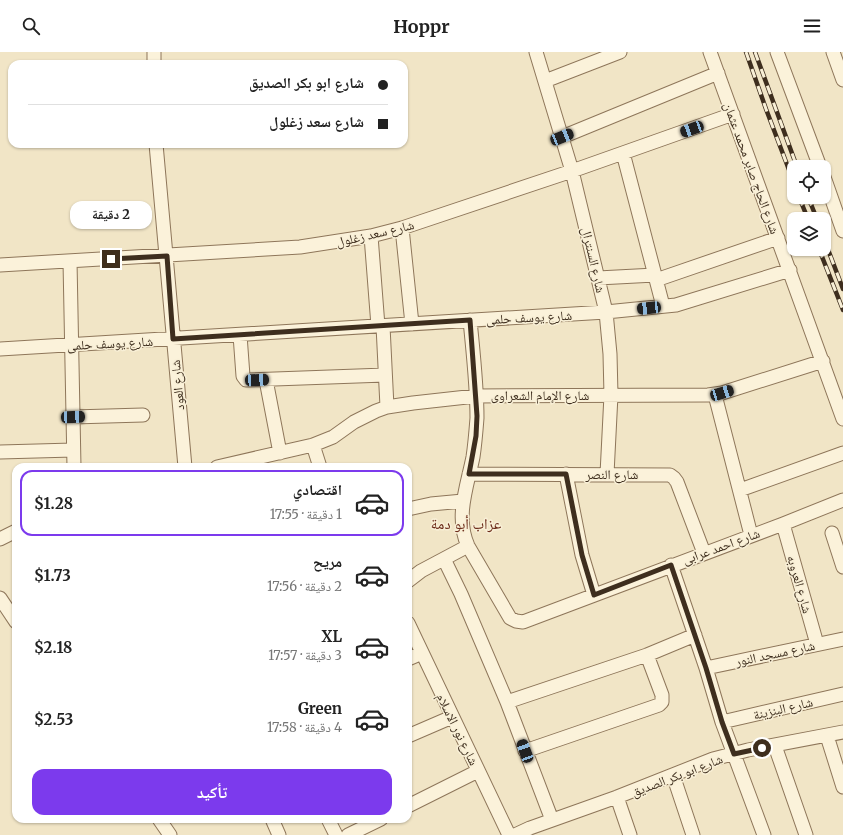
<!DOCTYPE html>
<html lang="ar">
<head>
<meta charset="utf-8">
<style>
  body { margin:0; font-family:Merriweather,"Noto Naskh Arabic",serif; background:#f2f2f2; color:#222; direction:rtl; height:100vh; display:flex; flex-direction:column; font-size:15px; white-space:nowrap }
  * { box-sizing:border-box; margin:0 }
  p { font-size:13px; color:#767676 }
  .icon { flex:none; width:22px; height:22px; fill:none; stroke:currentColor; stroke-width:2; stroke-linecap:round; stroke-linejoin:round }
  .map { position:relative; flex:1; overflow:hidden; direction:ltr }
  .sheet { position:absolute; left:12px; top:411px; width:400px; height:360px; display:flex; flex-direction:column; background:#fff; border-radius:12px; box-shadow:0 1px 3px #0004; direction:rtl }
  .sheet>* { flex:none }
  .top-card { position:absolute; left:8px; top:8px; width:400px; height:88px; border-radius:12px; box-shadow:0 1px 3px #0004; direction:rtl; display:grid; align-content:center; height:88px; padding:0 20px; background:#fff }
  .controls { position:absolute; left:787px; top:108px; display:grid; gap:8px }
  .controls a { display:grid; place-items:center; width:44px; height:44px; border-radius:8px; background:#fff; box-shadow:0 1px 3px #0004; font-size:20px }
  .end { position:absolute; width:18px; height:18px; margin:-9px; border:5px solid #3e2e1e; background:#fff; box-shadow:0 0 0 2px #fff }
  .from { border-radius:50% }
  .bubble { position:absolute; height:28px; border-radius:12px; background:#fff; box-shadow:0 1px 3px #0004; font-size:13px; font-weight:700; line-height:28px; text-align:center; direction:rtl }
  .car { position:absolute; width:12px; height:24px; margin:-12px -6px; border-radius:5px; box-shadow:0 0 3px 1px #0007; background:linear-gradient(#222 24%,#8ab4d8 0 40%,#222 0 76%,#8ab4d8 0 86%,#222 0) }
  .top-card b { display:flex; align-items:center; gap:14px; height:38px; font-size:15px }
  .top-card b+b { border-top:1px solid #e0e0e0 }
  .top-card i { width:10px; height:10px; background:#222 }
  ul { padding:7px 0 0; list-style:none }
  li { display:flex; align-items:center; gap:12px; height:66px; margin:0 8px 6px; padding:0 12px; border:2px solid transparent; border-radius:12px }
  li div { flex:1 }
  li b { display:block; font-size:15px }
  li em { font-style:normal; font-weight:700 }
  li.current { border-color:#7c3aed }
  li>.icon { width:36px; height:36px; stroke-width:1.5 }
  .primary-button { display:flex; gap:8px; margin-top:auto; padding:8px 20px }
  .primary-button a { flex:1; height:46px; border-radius:12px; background:#7c3aed; color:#fff; font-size:16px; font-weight:700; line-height:46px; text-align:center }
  header { display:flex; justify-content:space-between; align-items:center; height:52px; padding:0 20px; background:#fff; font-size:18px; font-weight:700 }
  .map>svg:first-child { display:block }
</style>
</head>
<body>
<header><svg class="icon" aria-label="menu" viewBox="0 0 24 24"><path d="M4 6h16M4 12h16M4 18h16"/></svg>Hoppr<svg class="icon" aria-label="search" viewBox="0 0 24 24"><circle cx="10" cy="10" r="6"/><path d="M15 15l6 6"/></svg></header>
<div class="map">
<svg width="843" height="783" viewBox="0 0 843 783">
  <rect width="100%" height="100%" fill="#f1e5c6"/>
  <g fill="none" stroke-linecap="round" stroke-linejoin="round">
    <defs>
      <path id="minor" d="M 154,0 L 154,12
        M 536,0 L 572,119 L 606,260 L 610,302 L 611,343 L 607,422
        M 710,0 L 843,367
        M 777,0 L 820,115
        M 833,0 L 843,28
        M 545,29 L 620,0
        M 562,85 L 718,21
        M 156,92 L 185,415
        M 623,101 L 663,254
        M 824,125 L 843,179
        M 402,176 L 412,272
        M 371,184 L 378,274
        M 70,209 L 74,415
        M 0,213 L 300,195 L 371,184 L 402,176 L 572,119 L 733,62
        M 598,226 L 655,223
        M 656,228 L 778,186
        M 470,268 C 473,300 477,333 477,366 C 476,379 475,392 473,405 C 467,435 455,465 468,494 L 510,566 L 516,569 L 523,570 L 783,472 L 843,448
        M 383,274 L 387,355
        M 240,283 L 243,324 L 246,328 L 385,323
        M 0,297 L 606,260 L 676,253 L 790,218
        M 266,328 L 280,401
        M 715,343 L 751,483
        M 73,365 L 143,363
        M 313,393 L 320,415
        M 0,400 L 73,398
        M 217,415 L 313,393 L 333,385 L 354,370 L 376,359 L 387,355 L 413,351 L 476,344 L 708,343 L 722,341 L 823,309
        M 469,422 L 670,423 L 674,426 L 677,430 L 704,501
        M 566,422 L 582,503 L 594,543
        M 740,438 L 843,401
        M 408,457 L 431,452 L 463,449
        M 783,472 L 817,592
        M 832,481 L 843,515
        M 0,487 L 16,479
        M 444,507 L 461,542 L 507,650 L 552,768
        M 671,513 L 706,616 L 722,670 L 764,783
        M 408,529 L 421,519 L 468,494
        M 0,546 L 16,570
        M 408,571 L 509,783
        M 408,607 L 422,601
        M 706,616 L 843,587
        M 507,650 L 647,603 L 695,583
        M 722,670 L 843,642
        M 408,684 L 452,665
        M 827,684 L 843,735
        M 775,694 L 806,783
        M 525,699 L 659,653 L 662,650 L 662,643 L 647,603
        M 673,723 L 693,783
        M 617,745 L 630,783
        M 408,754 L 478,719
        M 159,767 L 170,783
        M 272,767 L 279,783
        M 328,767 L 336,783
        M 348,783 L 381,767
        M 515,783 L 530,776 L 617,745 L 713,707 L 748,698 L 843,680"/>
    </defs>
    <use href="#minor" stroke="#8e765a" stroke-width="15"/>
    <use href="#minor" stroke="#fbf2da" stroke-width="13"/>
    <defs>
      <path id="rail" d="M 746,0 L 766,57 L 794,131
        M 755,0 L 797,115
        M 799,145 L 808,167
        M 808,145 L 817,167
        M 824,187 L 843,237
        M 819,197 L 843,258"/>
    </defs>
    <use href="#rail" stroke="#3e2e1e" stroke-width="4.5"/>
    <use href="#rail" stroke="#f8efd6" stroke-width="3" stroke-dasharray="9" stroke-linecap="butt"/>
  </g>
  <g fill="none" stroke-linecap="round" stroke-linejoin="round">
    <path stroke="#3e2e1e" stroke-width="5" d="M 111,207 L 167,204 L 173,287 L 470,268 L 477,364 L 476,384 L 469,422 L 566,422 L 582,503 L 594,543 L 671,513 L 706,616 L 722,670 L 734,702 L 762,696"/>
  </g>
  <g text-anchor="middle" stroke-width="3" stroke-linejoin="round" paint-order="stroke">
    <g font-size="13" fill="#3e2e1e" stroke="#f8efd6">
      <text transform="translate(752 116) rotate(70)" y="5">شارع الحاج صابر محمد عثمان</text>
      <text transform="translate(375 181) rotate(-13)" y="5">شارع سعد زغلول</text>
      <text transform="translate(594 208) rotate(77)" y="5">شارع السنترال</text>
      <text transform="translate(529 265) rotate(-3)" y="5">شارع يوسف حلمى</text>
      <text transform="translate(110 291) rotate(-3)" y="5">شارع يوسف حلمى</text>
      <text transform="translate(177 333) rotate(-95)" y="5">شارع العود</text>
      <text x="540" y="348">شارع الإمام الشعراوى</text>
      <text x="612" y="427">شارع النصر</text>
      <text transform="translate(721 494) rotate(-20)" y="5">شارع احمد عرابى</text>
      <text transform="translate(800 532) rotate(74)" y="5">شارع العروبه</text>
      <text transform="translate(775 601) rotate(-12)" y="5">شارع مسجد النور</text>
      <text transform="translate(783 656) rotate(-13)" y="5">شارع البنزينة</text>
      <text transform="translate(458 677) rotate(64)" y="5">شارع نور الاسلام</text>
      <text transform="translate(677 723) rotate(-21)" y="5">شارع ابو بكر الصديق</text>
    </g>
    <g font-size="15" fill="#6d2d1b" stroke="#f8efd6">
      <text x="466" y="477">عزاب أبو دمة</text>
    </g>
  </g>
</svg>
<div class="controls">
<a><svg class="icon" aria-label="locate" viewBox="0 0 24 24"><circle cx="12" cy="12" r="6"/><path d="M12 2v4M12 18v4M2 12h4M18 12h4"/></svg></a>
<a><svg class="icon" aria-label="layers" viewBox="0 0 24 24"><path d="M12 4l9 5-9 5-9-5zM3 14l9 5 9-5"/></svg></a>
</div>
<i class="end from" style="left:762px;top:696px"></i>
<i class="end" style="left:111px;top:207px"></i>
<div class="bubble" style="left:70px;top:149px;width:82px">2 دقيقة</div>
<i class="car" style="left:692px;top:77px;rotate:250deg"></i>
<i class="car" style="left:562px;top:85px;rotate:68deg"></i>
<i class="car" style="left:649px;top:256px;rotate:264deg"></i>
<i class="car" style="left:257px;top:328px;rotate:87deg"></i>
<i class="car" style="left:722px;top:341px;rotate:73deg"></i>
<i class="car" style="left:73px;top:365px;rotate:88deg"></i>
<i class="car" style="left:525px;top:699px;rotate:340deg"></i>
<div class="top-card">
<b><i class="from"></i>شارع ابو بكر الصديق</b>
<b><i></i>شارع سعد زغلول</b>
</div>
<section class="sheet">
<ul>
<li class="current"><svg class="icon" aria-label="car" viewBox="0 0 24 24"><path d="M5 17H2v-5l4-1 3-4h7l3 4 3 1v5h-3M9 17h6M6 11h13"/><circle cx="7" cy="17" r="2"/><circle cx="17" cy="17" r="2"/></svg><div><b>اقتصادي</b><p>1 دقيقة · 17:55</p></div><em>$1.28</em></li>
<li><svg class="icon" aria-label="car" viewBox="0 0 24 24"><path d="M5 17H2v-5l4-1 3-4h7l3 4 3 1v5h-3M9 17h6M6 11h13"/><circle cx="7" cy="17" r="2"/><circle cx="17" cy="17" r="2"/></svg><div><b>مريح</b><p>2 دقيقة · 17:56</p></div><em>$1.73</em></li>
<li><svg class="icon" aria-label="car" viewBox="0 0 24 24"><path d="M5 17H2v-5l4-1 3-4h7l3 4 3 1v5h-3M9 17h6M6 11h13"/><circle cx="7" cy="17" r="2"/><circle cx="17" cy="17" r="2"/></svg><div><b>XL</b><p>3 دقيقة · 17:57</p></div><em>$2.18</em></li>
<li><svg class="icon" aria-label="car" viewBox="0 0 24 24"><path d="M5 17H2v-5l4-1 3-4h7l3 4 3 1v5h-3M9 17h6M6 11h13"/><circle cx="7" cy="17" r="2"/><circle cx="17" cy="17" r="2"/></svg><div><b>Green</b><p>4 دقيقة · 17:58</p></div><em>$2.53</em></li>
</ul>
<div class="primary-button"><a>تأكيد</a></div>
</section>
</div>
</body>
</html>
